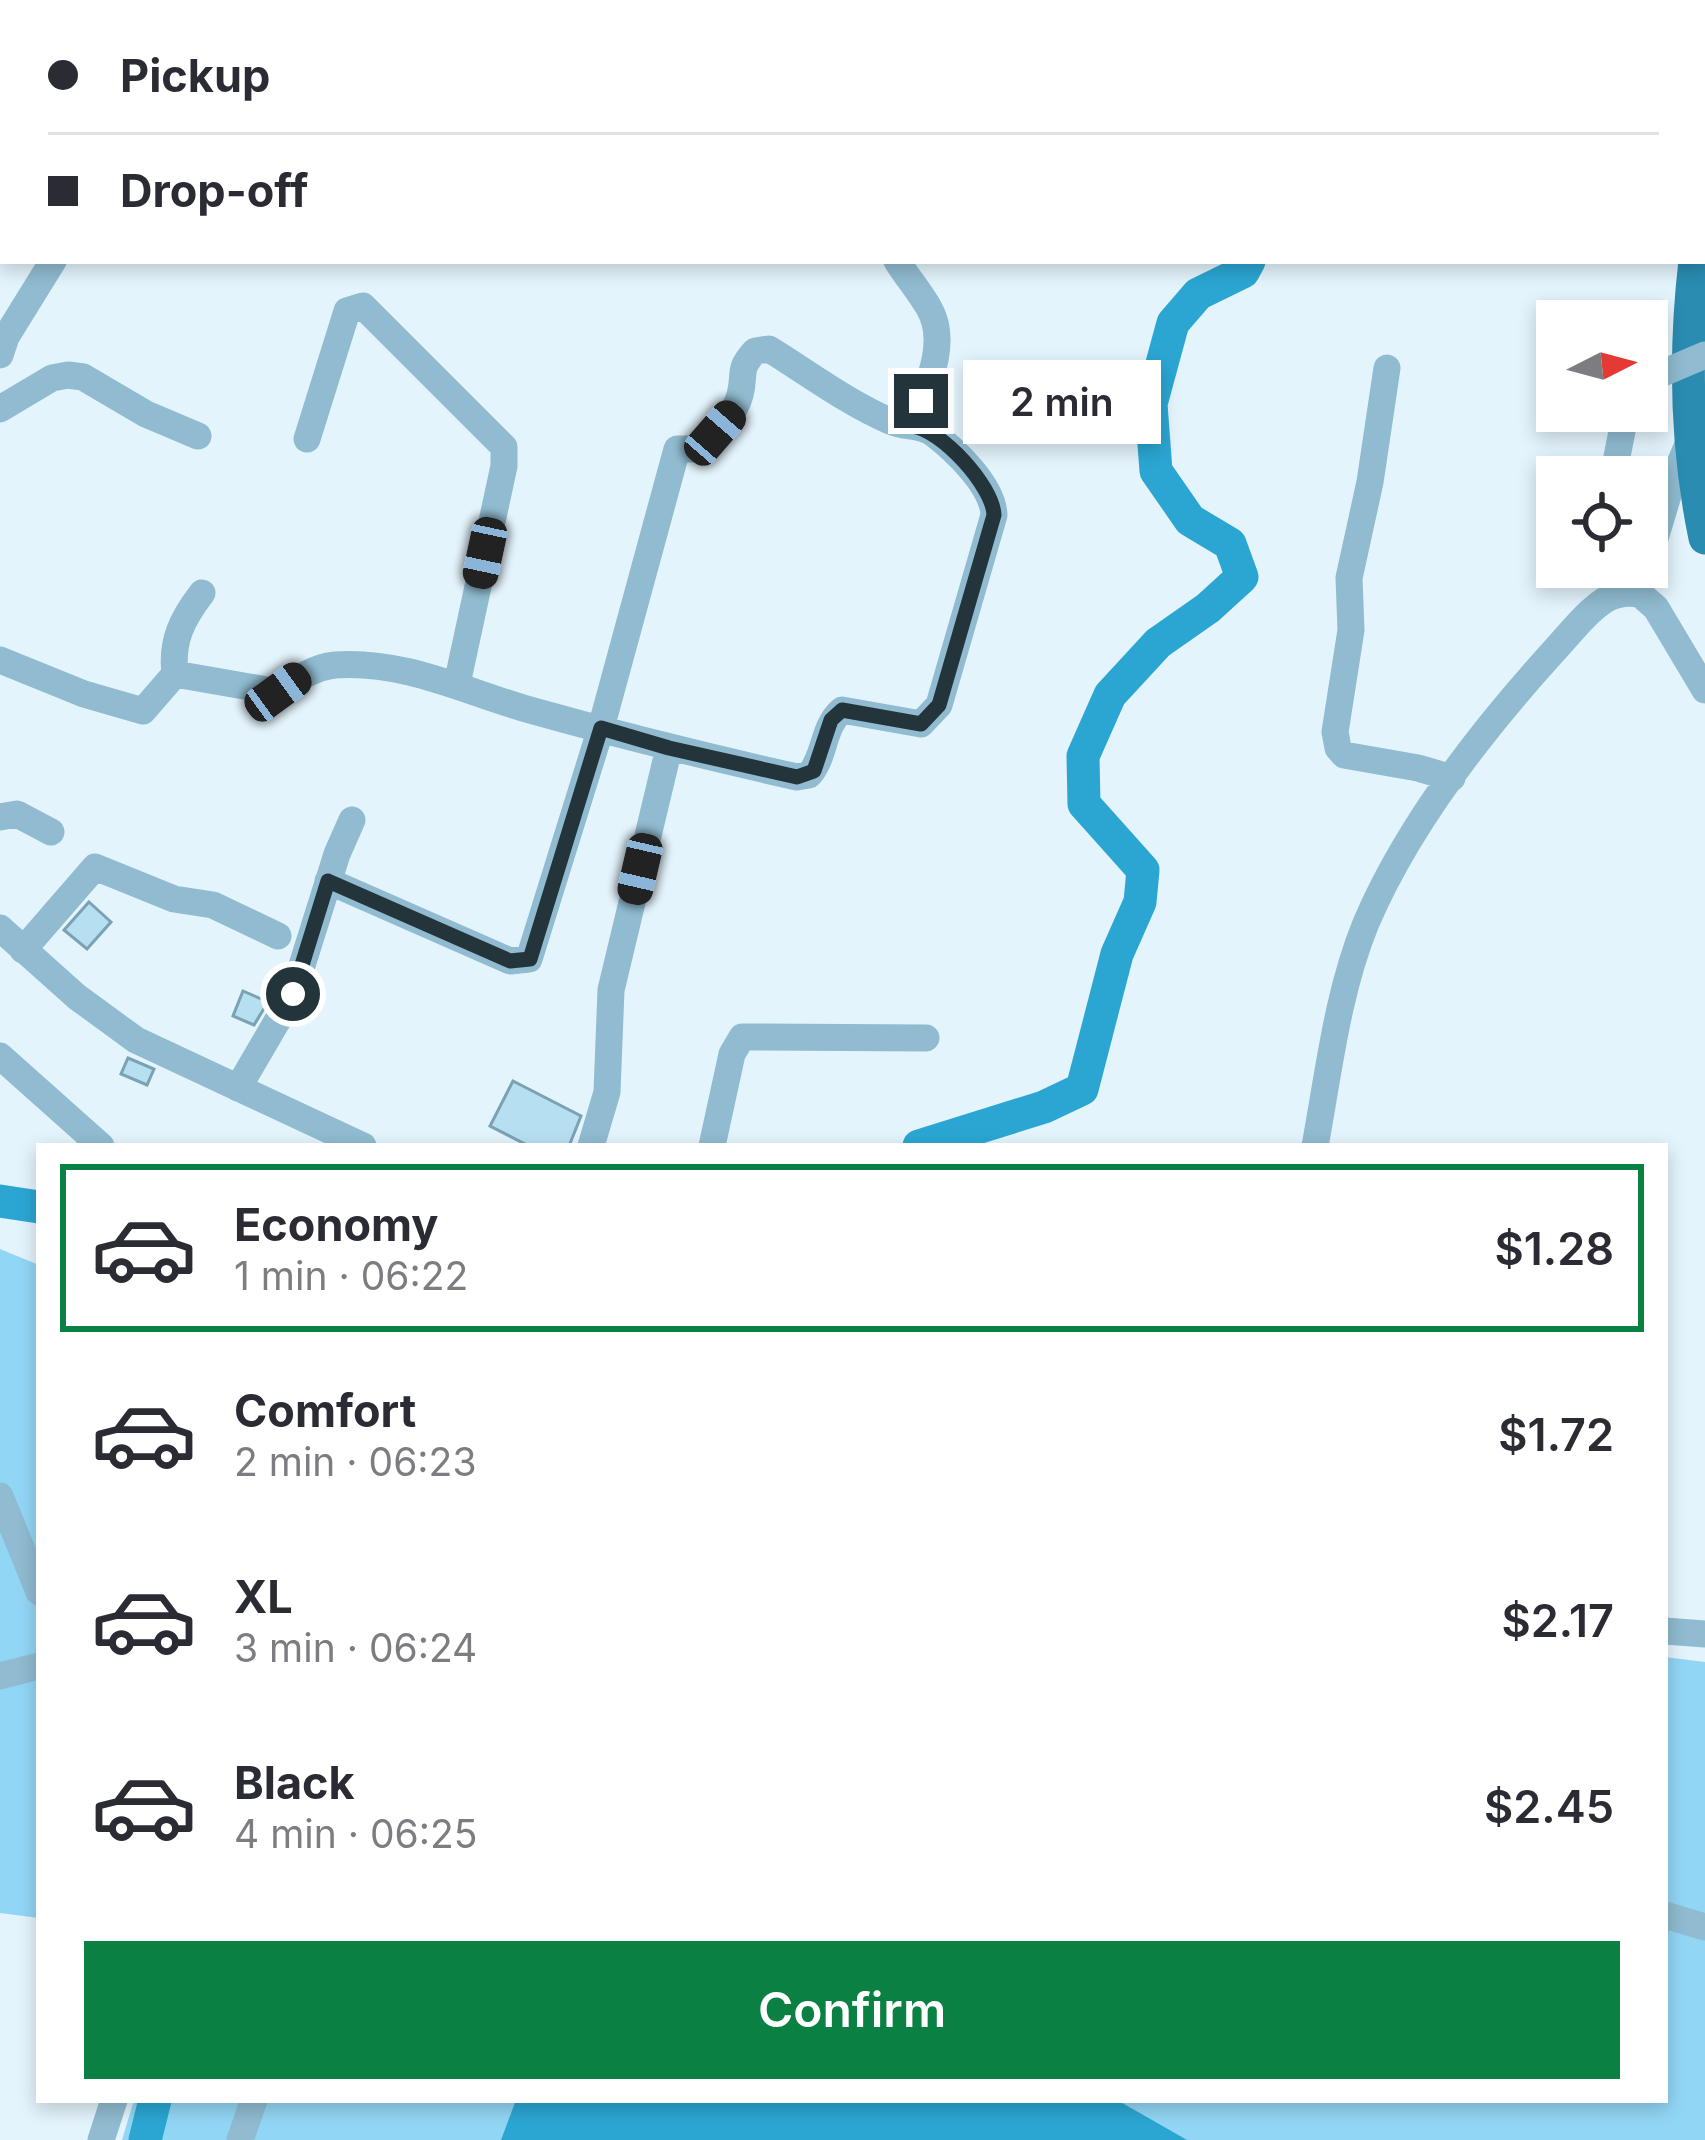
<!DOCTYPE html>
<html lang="en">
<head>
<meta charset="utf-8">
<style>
  body { margin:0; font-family:Inter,sans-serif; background:#f2f2f3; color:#2b2b33; height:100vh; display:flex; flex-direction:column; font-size:45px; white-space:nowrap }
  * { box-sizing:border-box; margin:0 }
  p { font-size:39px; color:#7c7c81 }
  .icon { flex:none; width:66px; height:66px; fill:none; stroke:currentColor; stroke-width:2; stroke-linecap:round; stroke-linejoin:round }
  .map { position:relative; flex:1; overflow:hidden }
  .panel { position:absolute; left:36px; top:1143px; width:1632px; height:960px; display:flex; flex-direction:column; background:#fff; border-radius:0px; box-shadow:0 6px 18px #0003 }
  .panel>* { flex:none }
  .hud { position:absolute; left:0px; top:0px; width:1707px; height:264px; box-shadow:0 6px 18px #0003; display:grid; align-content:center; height:264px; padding:0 48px; background:#fff }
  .needle { width:78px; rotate:84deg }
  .tools { position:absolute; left:1536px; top:300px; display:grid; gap:24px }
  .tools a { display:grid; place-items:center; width:132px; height:132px; border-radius:0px; background:#fff; box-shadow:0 6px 18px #0003; font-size:60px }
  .end { position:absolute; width:54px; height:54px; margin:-27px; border:15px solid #24343b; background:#fff; box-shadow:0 0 0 6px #fff }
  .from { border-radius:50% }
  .bubble { position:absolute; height:84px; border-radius:0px; background:#fff; box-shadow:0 6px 18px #0003; font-size:39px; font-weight:600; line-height:84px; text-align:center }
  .car { position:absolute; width:36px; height:72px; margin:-36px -18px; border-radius:15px; box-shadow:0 0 9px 3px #0007; background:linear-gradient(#222 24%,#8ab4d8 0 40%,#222 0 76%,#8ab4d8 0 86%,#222 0) }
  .hud b { display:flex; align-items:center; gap:42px; height:114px; font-size:45px }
  .hud b+b { border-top:3px solid #e1e1e2 }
  .hud i { width:30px; height:30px; background:#2b2b33 }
  ul { padding:21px 0 0; list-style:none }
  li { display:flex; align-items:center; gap:36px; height:168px; margin:0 24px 18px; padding:0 24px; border:6px solid transparent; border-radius:0px }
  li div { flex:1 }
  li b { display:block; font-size:45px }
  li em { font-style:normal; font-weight:600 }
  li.on { border-color:#0b8043 }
  li>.icon { width:108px; height:108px; stroke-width:1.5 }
  .cta { display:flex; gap:24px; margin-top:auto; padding:24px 48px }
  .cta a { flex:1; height:138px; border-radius:0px; background:#0b8043; color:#fff; font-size:48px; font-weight:600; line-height:138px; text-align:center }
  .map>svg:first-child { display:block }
</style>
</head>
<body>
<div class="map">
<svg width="1705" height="2140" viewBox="0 0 1705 2140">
  <rect width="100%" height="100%" fill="#e4f4fc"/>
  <path fill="#92d6f5" d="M 0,1249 L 39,1265 L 39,1918 L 0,1913 Z
    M 1665,1657 L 1705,1662 L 1705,2140 L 122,2140 L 134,2100 L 1665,2100 Z"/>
  <path fill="#2ba6d3" d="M 516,2100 L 1117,2100 L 1187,2140 L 501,2140 Z"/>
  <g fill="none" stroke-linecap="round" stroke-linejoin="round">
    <path stroke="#2ba6d3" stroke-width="33" d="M 1225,0 L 1228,3
      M 919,1146 L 1044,1107 L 1082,1089 L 1117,954 L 1140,902 L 1143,870 L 1084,804 L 1083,756 L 1110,695 L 1158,643 L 1208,608 L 1242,577 L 1230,544 L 1190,520 L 1156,471 L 1151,404 L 1173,323 L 1198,294 L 1243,272 L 1249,261
      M 0,1201 L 39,1207
      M 145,2140 L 155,2100"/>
  </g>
  <path fill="#b7dff2" stroke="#7ba2b4" stroke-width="3" d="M 89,902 L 111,922 L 87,949 L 64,930 Z
    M 243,991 L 268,1002 L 254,1025 L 233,1016 Z
    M 128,1058 L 154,1069 L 147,1085 L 121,1074 Z
    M 513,1081 L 581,1116 L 569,1146 L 529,1146 L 490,1126 Z"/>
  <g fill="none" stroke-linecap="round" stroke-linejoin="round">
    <path stroke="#90bbd0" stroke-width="27" d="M 967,0 L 967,3
      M 158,3 L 160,0
      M 0,233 L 3,226
      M 897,261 C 907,277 920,292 929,308 C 950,344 925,391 912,426
      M 0,355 L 6,337 L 53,261
      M 1387,368 L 1370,482 L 1349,578 L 1351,630 L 1335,732 L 1338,748 L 1344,755 L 1418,768 L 1452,778
      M 0,409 L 52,378 L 68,375 L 83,377 L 146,414 L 198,436
      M 307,439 L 347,311 L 363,306 L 504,447 L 504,466 L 457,684
      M 1613,477 L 1626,411
      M 1647,565 L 1672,482 L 1689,442
      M 1620,567 L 1640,594 L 1656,608 L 1705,690
      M 0,660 L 84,694 L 143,711 L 175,674 C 171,641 182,619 202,593
      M 175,674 L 278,692 C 295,680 314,667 335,665 C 405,660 466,692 530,710 C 619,735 708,757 797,777 L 809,775 C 826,756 822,727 842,710 L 921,724 L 939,705 L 994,515 C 993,486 956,451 934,434 C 921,424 905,428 890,421 C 848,403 808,373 769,349 L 755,351 C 737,371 746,372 740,395 C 734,417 714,434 698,449 L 677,449 L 601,728 L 529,959 L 510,961 L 328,881
      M 0,817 L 17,814 L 51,832
      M 0,928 L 77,997 L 136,1040 L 363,1146
      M 23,950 L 95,867 L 174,899 L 213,905 L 278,936
      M 0,1056 L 101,1146
      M 238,1088 L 293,994 L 337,854 L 352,820
      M 591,1146 L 607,1092 L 611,990 L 669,748
      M 712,1146 L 732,1054 L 742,1037 L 926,1038
      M 1315,1146 C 1329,1071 1337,994 1366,923 C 1407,827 1483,729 1553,652 C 1569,635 1585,613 1605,600 C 1616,593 1627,592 1640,594
      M 0,1496 L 39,1592
      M 1665,1631 L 1705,1634
      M 0,1676 L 39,1666
      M 1665,1915 L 1705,1927
      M 101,2140 L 114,2100
      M 240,2140 L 254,2100"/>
    <path stroke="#2a8cb1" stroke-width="33" d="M 1704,213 L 1705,209
      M 1695,261 C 1684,355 1686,446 1705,538"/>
    <path stroke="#90bbd0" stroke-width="27" d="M 1651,378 L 1705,355"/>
  </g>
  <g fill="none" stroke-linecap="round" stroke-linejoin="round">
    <path stroke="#24343b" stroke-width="15" d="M 293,994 L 328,881 L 510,961 L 530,959 L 601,728 L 669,748 L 797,777 L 814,771 L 831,720 L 842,710 L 921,724 L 939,705 L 994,515 C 993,486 941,429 912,426 L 921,401"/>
  </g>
</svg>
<div class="tools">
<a><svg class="needle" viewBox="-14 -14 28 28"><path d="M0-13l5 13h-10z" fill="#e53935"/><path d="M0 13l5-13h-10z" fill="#7c7c81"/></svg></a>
<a><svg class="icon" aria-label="locate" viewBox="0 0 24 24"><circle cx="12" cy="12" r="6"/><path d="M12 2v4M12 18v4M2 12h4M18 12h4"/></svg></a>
</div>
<i class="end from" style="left:293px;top:994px"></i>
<i class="end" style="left:921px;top:401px"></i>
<div class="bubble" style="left:963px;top:360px;width:198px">2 min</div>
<i class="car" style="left:715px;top:433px;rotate:41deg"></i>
<i class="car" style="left:485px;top:553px;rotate:192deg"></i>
<i class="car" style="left:278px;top:692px;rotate:54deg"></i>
<i class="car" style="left:640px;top:869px;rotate:193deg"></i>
<div class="hud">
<b><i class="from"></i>Pickup</b>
<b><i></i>Drop-off</b>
</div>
<section class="panel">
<ul>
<li class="on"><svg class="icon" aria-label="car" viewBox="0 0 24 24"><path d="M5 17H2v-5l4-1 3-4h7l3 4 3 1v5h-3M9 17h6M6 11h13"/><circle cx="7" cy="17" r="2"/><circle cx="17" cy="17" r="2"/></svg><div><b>Economy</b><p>1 min · 06:22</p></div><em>$1.28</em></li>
<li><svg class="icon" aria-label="car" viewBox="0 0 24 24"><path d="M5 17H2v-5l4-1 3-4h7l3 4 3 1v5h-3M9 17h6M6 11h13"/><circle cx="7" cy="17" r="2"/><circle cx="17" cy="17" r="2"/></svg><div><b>Comfort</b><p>2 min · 06:23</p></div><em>$1.72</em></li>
<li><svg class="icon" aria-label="car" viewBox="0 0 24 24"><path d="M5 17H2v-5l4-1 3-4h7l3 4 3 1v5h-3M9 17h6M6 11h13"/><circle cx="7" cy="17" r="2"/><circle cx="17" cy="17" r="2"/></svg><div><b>XL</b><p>3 min · 06:24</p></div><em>$2.17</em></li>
<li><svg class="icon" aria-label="car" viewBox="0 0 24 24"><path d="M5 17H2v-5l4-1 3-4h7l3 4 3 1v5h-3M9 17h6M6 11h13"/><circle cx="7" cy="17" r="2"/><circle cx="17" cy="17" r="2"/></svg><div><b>Black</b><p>4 min · 06:25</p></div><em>$2.45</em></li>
</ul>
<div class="cta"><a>Confirm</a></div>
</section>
</div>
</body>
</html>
